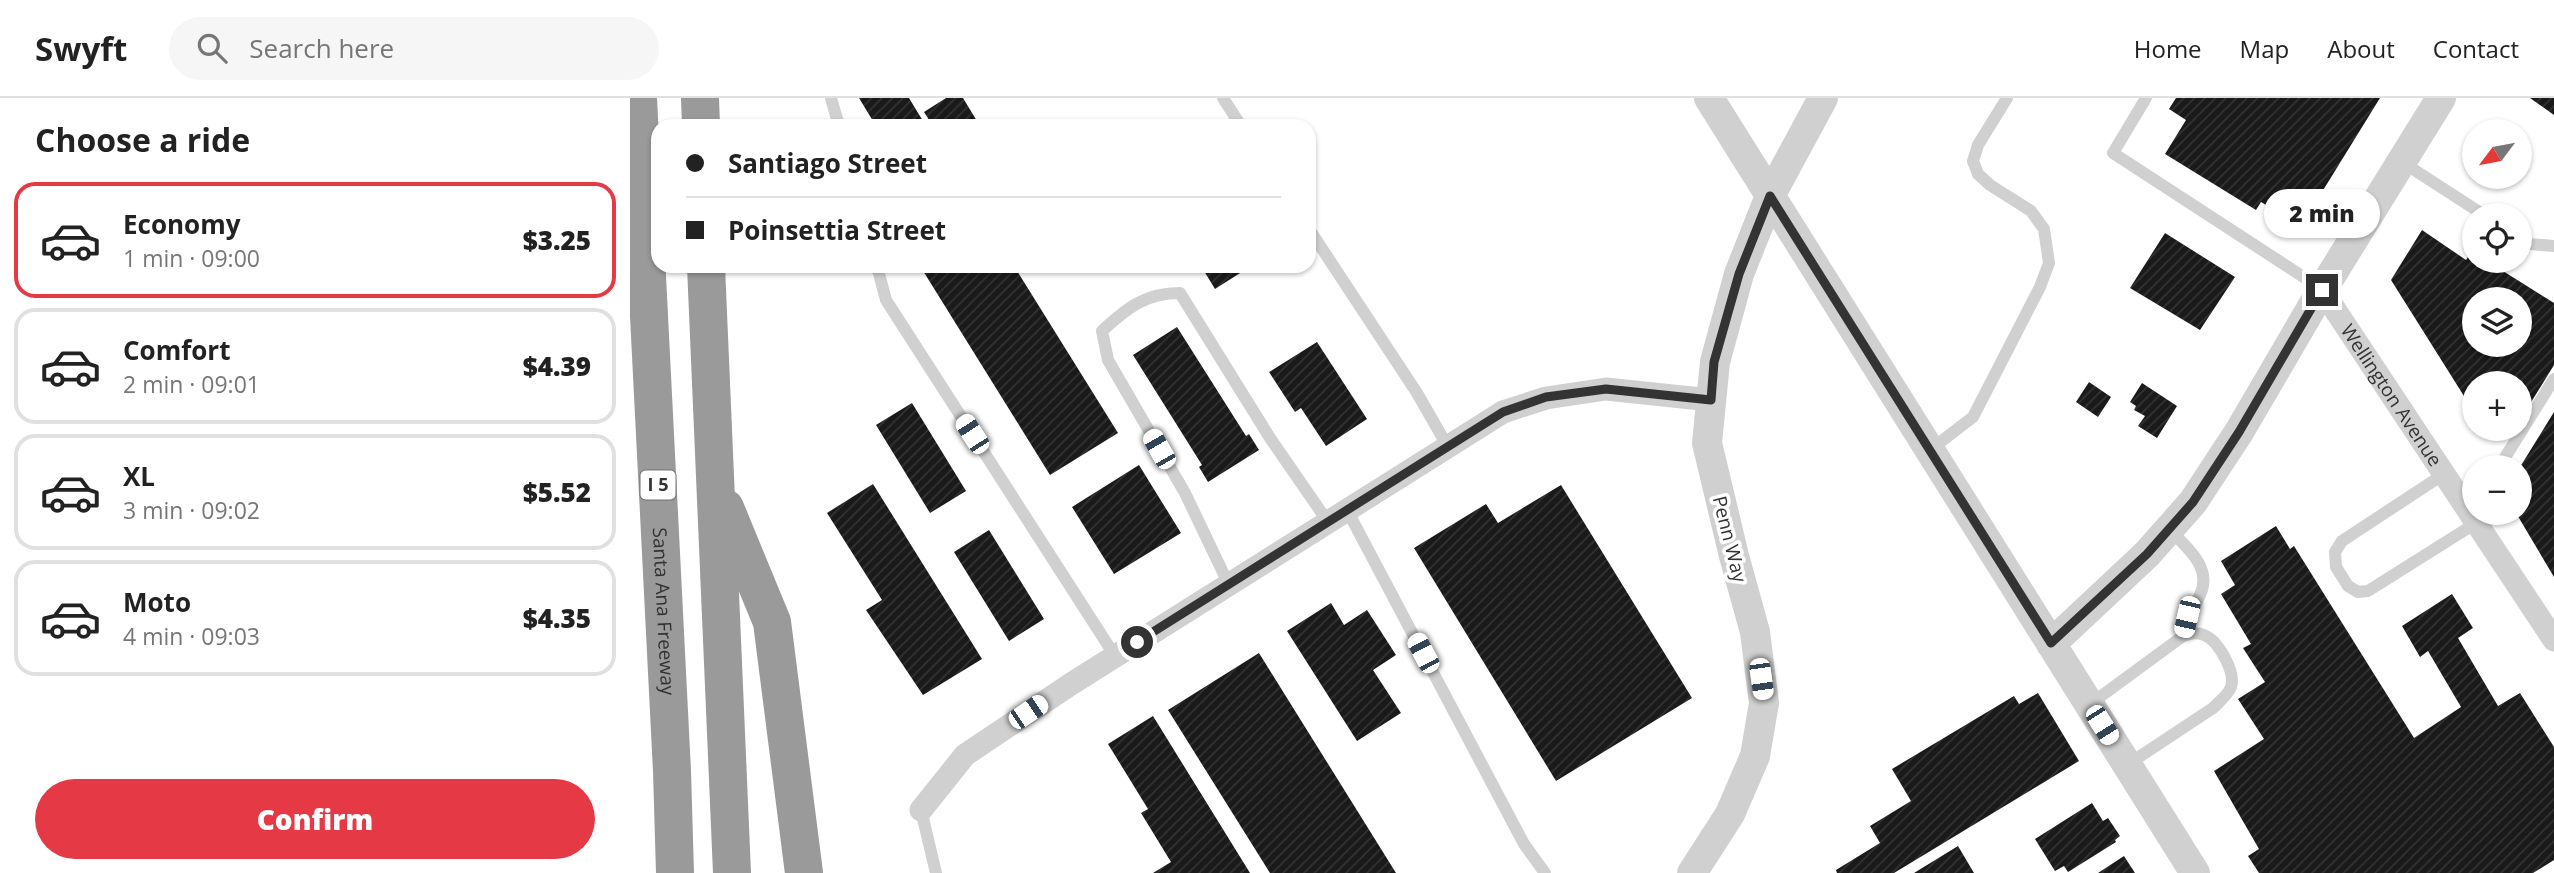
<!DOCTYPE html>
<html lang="en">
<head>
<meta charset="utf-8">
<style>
  body { margin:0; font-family:"Open Sans",sans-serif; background:#f6f6f6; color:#222; height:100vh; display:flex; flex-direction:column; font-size:26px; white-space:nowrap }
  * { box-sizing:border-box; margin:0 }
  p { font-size:23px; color:#767676 }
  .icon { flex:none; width:38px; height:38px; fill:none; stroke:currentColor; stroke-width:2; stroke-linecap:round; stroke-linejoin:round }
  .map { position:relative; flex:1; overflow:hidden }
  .panel { display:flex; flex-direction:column; background:#fff; width:630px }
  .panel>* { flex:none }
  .banner { position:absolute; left:21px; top:21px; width:665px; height:154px; border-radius:21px; box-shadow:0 2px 5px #0004; display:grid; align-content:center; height:154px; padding:0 35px; background:#fff }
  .needle { width:46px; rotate:238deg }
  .fabs { position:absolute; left:1832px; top:21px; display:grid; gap:14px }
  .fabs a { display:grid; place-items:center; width:70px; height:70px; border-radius:50%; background:#fff; box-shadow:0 2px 5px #0004; font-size:35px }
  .end { position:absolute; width:32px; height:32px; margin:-16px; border:9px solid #333; background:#fff; box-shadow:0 0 0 4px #fff }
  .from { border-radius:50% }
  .bubble { position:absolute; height:49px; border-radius:24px; background:#fff; box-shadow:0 2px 5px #0004; font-size:23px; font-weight:800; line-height:49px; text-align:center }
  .car { position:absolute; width:21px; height:42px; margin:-21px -10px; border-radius:9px; box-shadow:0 0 5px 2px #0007; background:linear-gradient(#fff 24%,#345 0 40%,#fff 0 76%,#345 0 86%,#fff 0) }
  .banner b { display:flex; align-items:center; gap:24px; height:66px; font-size:26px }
  .banner b+b { border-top:2px solid #e0e0e0 }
  .banner i { width:18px; height:18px; background:#222 }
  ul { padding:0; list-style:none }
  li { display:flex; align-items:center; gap:21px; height:116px; margin:0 14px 10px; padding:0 21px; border:4px solid #e0e0e0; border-radius:21px }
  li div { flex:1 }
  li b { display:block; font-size:26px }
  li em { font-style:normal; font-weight:800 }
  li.active { border-color:#e63946 }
  li>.icon { width:63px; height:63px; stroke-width:1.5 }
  h2 { padding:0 35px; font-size:32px; line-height:84px }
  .button { display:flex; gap:14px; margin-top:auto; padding:14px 35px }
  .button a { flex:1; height:80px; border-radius:42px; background:#e63946; color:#fff; font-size:28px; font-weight:800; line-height:80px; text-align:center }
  header { display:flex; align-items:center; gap:42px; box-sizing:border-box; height:98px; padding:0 35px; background:#fff; border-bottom:2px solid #e0e0e0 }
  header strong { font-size:33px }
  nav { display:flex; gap:38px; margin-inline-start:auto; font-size:24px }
  .search { width:490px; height:63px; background:#f6f6f6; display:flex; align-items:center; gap:18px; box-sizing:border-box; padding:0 24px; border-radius:38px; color:#767676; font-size:26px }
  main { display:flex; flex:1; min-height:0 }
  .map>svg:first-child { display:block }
</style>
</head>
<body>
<header>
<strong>Swyft</strong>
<div class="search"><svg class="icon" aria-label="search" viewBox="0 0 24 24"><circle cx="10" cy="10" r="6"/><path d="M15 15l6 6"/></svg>Search here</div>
<nav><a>Home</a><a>Map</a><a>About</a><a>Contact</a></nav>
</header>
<main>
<section class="panel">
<h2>Choose a ride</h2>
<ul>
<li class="active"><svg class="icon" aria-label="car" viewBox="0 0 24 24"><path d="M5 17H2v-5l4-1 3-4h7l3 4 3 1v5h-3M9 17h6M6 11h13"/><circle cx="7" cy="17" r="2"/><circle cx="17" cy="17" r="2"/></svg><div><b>Economy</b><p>1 min · 09:00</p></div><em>$3.25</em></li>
<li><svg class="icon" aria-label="car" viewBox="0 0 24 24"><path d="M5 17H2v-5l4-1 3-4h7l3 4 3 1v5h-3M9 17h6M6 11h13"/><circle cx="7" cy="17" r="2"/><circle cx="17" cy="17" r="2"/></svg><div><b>Comfort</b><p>2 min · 09:01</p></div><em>$4.39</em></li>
<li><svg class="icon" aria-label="car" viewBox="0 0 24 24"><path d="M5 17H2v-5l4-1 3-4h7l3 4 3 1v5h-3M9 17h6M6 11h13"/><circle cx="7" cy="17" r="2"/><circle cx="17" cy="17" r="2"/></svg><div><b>XL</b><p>3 min · 09:02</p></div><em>$5.52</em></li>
<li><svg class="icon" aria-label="car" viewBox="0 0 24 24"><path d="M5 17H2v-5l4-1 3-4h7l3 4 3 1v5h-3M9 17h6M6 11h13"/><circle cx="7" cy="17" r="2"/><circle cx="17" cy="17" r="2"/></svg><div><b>Moto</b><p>4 min · 09:03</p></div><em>$4.35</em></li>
</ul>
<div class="button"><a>Confirm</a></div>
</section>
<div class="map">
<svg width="1924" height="775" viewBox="0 0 1924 775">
  <defs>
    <pattern id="building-hatch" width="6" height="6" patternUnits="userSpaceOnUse" patternTransform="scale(1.75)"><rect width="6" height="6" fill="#1a1a1a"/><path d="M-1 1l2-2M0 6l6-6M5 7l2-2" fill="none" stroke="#333"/></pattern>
  </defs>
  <rect width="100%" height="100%" fill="#fff"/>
  <path fill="url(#building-hatch)" fill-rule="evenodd" d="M 229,0 L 279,0 L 296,28 L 246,28 Z
    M 316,0 L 333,0 L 350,28 L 303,28 L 294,14 Z
    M 1546,0 L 1750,0 L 1671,128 L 1631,104 L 1626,112 L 1535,56 L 1556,22 L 1539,11 Z
    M 1900,0 L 1924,0 L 1924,17 Z
    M 1792,132 L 1836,162 L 1842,153 L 1844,155 L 1844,163 L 1857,163 L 1924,205 L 1924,267 L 1890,322 L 1890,285 L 1844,285 L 1844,314 L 1761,182 ZM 1844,201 L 1890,201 L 1890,247 L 1844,247 Z
    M 1535,135 L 1605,179 L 1570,232 L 1500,190 Z
    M 290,168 L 384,168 L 488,335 L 420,377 Z
    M 571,168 L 621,168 L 585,191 Z
    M 547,229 L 616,338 L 619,336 L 629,352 L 578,384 L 569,369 L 572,367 L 503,257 Z
    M 687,244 L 737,321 L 696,348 L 671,310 L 665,314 L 639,274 Z
    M 1459,284 L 1481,299 L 1468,319 L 1446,304 Z
    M 1512,285 L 1547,308 L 1527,340 L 1508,328 L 1515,318 L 1504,312 L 1506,308 L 1500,304 Z
    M 282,305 L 336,393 L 300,415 L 246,327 Z
    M 1924,314 L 1924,479 L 1886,415 L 1890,415 L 1890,369 Z
    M 1862,331 L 1885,331 L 1878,341 Z
    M 509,367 L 551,435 L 484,476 L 442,409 Z
    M 243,386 L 352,561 L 293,597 L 236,512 L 252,502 L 197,415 Z
    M 931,387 L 1062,600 L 926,683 L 784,450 L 856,406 L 868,425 Z
    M 1646,428 L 1660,451 L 1664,448 L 1784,640 L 1831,609 L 1798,553 L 1790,559 L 1772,528 L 1822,496 L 1843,530 L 1828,540 L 1868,608 L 1890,595 L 1924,649 L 1924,762 L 1903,775 L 1629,775 L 1618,758 L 1629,751 L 1584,673 L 1634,641 L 1608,601 L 1635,584 L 1613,550 L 1621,546 L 1591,496 L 1605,487 L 1591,463 Z
    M 359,432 L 414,521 L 379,543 L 324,454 Z
    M 701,505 L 714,527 L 737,512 L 766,557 L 743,572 L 771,615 L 727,643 L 657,533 Z
    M 629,555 L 766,775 L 640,775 L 538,612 Z
    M 1408,595 L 1449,663 L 1264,775 L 1207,775 L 1206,772 L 1250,745 L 1240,728 L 1281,703 L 1262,671 L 1384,598 L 1389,606 Z
    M 523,618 L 620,775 L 523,775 L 541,764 L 511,715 L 518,711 L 478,646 Z
    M 1462,705 L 1473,723 L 1478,720 L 1490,738 L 1485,742 L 1486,744 L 1438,774 L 1434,768 L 1425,773 L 1405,741 Z
    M 1328,748 L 1344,775 L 1284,775 Z
    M 1494,758 L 1505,775 L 1468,775 Z"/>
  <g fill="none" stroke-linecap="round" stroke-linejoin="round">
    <path stroke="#d0d0d0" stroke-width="12" d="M 201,0 L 209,28
      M 593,0 L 611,28
      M 1516,0 L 1483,55 L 1692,191
      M 1772,64 L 1854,117
      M 679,131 L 787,295 L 818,349
      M 1890,141 L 1899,146 L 1924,148
      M 247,168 L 256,202 L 485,558
      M 1300,352 L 1343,319 L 1410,189 L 1419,165 L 1414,131 L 1401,113 L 1360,87 L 1348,76 L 1343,63 L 1348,47 L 1377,0
      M 1869,369 L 1924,281
      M 1814,376 L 1712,443 L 1705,454 L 1706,469 L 1718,488 L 1728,494 L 1738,493 L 1846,425
      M 717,412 L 894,746 L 915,775
      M 1539,431 C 1556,449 1583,469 1570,497 C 1563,511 1557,522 1553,538
      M 599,487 L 555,395 L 478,262 L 472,233 C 497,210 515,195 550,195 L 640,340 L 698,424
      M 1459,607 L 1553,538 C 1561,535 1566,534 1574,537 C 1588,542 1606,574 1601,589 C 1598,597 1589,604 1583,610 L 1497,667
      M 291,712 L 306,775"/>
    <g stroke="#d0d0d0" stroke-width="23">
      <path id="s1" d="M 1692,192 L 1924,542"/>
      <path d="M 291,712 L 335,657 L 441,586 L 873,314 L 916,300 L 976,291 L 1081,302"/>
    </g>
    <path stroke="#d0d0d0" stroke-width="30" d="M 1079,0 L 1565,775
      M 1421,546 L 1517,456 L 1563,404 L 1609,334 L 1692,192 L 1811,0
      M 1062,775 L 1100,716 L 1125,658 L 1134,605 L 1125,534 L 1104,458 L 1077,345 L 1085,264 L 1109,176 L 1140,98 L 1193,0"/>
    <g stroke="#9a9a9a" stroke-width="38">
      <path id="s2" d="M 8,0 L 42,673 L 45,775"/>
      <path d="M 70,0 L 71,28"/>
      <path d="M 76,168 L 102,775"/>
      <path d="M 95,410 L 142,524 L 174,775"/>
    </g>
  </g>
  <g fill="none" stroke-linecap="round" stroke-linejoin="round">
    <path stroke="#333" stroke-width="9" d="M 507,544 L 873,314 L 916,299 L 976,291 L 1081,302 L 1084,264 L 1109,176 L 1140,98 L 1421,545 L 1517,456 L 1563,404 L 1609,334 L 1692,192"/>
  </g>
  <g text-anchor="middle" stroke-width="7" stroke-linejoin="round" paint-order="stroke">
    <rect fill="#fff" stroke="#707070" stroke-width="2" x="10.5" y="372.5" width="35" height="29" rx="5"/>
    <g font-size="18" font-weight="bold" fill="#333">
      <text x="28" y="393">I 5</text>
    </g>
    <g font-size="19" fill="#333" stroke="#fff">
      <text dy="7" stroke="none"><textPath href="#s1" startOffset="126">Wellington Avenue</textPath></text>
      <text transform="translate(1100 441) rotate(76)" y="7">Penn Way</text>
      <text dy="7" stroke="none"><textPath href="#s2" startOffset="514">Santa Ana Freeway</textPath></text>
    </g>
  </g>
</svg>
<div class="fabs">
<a><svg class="needle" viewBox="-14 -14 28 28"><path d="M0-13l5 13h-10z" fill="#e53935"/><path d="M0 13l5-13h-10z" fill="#767676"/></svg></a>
<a><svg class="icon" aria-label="locate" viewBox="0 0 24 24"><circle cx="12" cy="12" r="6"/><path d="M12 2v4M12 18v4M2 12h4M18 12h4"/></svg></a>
<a><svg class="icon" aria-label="layers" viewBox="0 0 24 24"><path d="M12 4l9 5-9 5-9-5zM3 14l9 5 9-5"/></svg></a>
<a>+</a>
<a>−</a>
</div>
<i class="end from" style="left:507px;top:544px"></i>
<i class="end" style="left:1692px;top:192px"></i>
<div class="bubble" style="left:1634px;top:91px;width:116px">2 min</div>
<i class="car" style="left:342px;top:336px;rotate:327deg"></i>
<i class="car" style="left:529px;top:351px;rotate:330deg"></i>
<i class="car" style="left:1557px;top:519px;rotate:193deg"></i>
<i class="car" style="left:793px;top:555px;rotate:332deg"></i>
<i class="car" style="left:1131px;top:581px;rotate:172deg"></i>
<i class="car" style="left:398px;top:614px;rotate:56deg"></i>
<i class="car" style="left:1472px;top:627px;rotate:148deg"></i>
<div class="banner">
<b><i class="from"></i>Santiago Street</b>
<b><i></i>Poinsettia Street</b>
</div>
</div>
</main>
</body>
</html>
